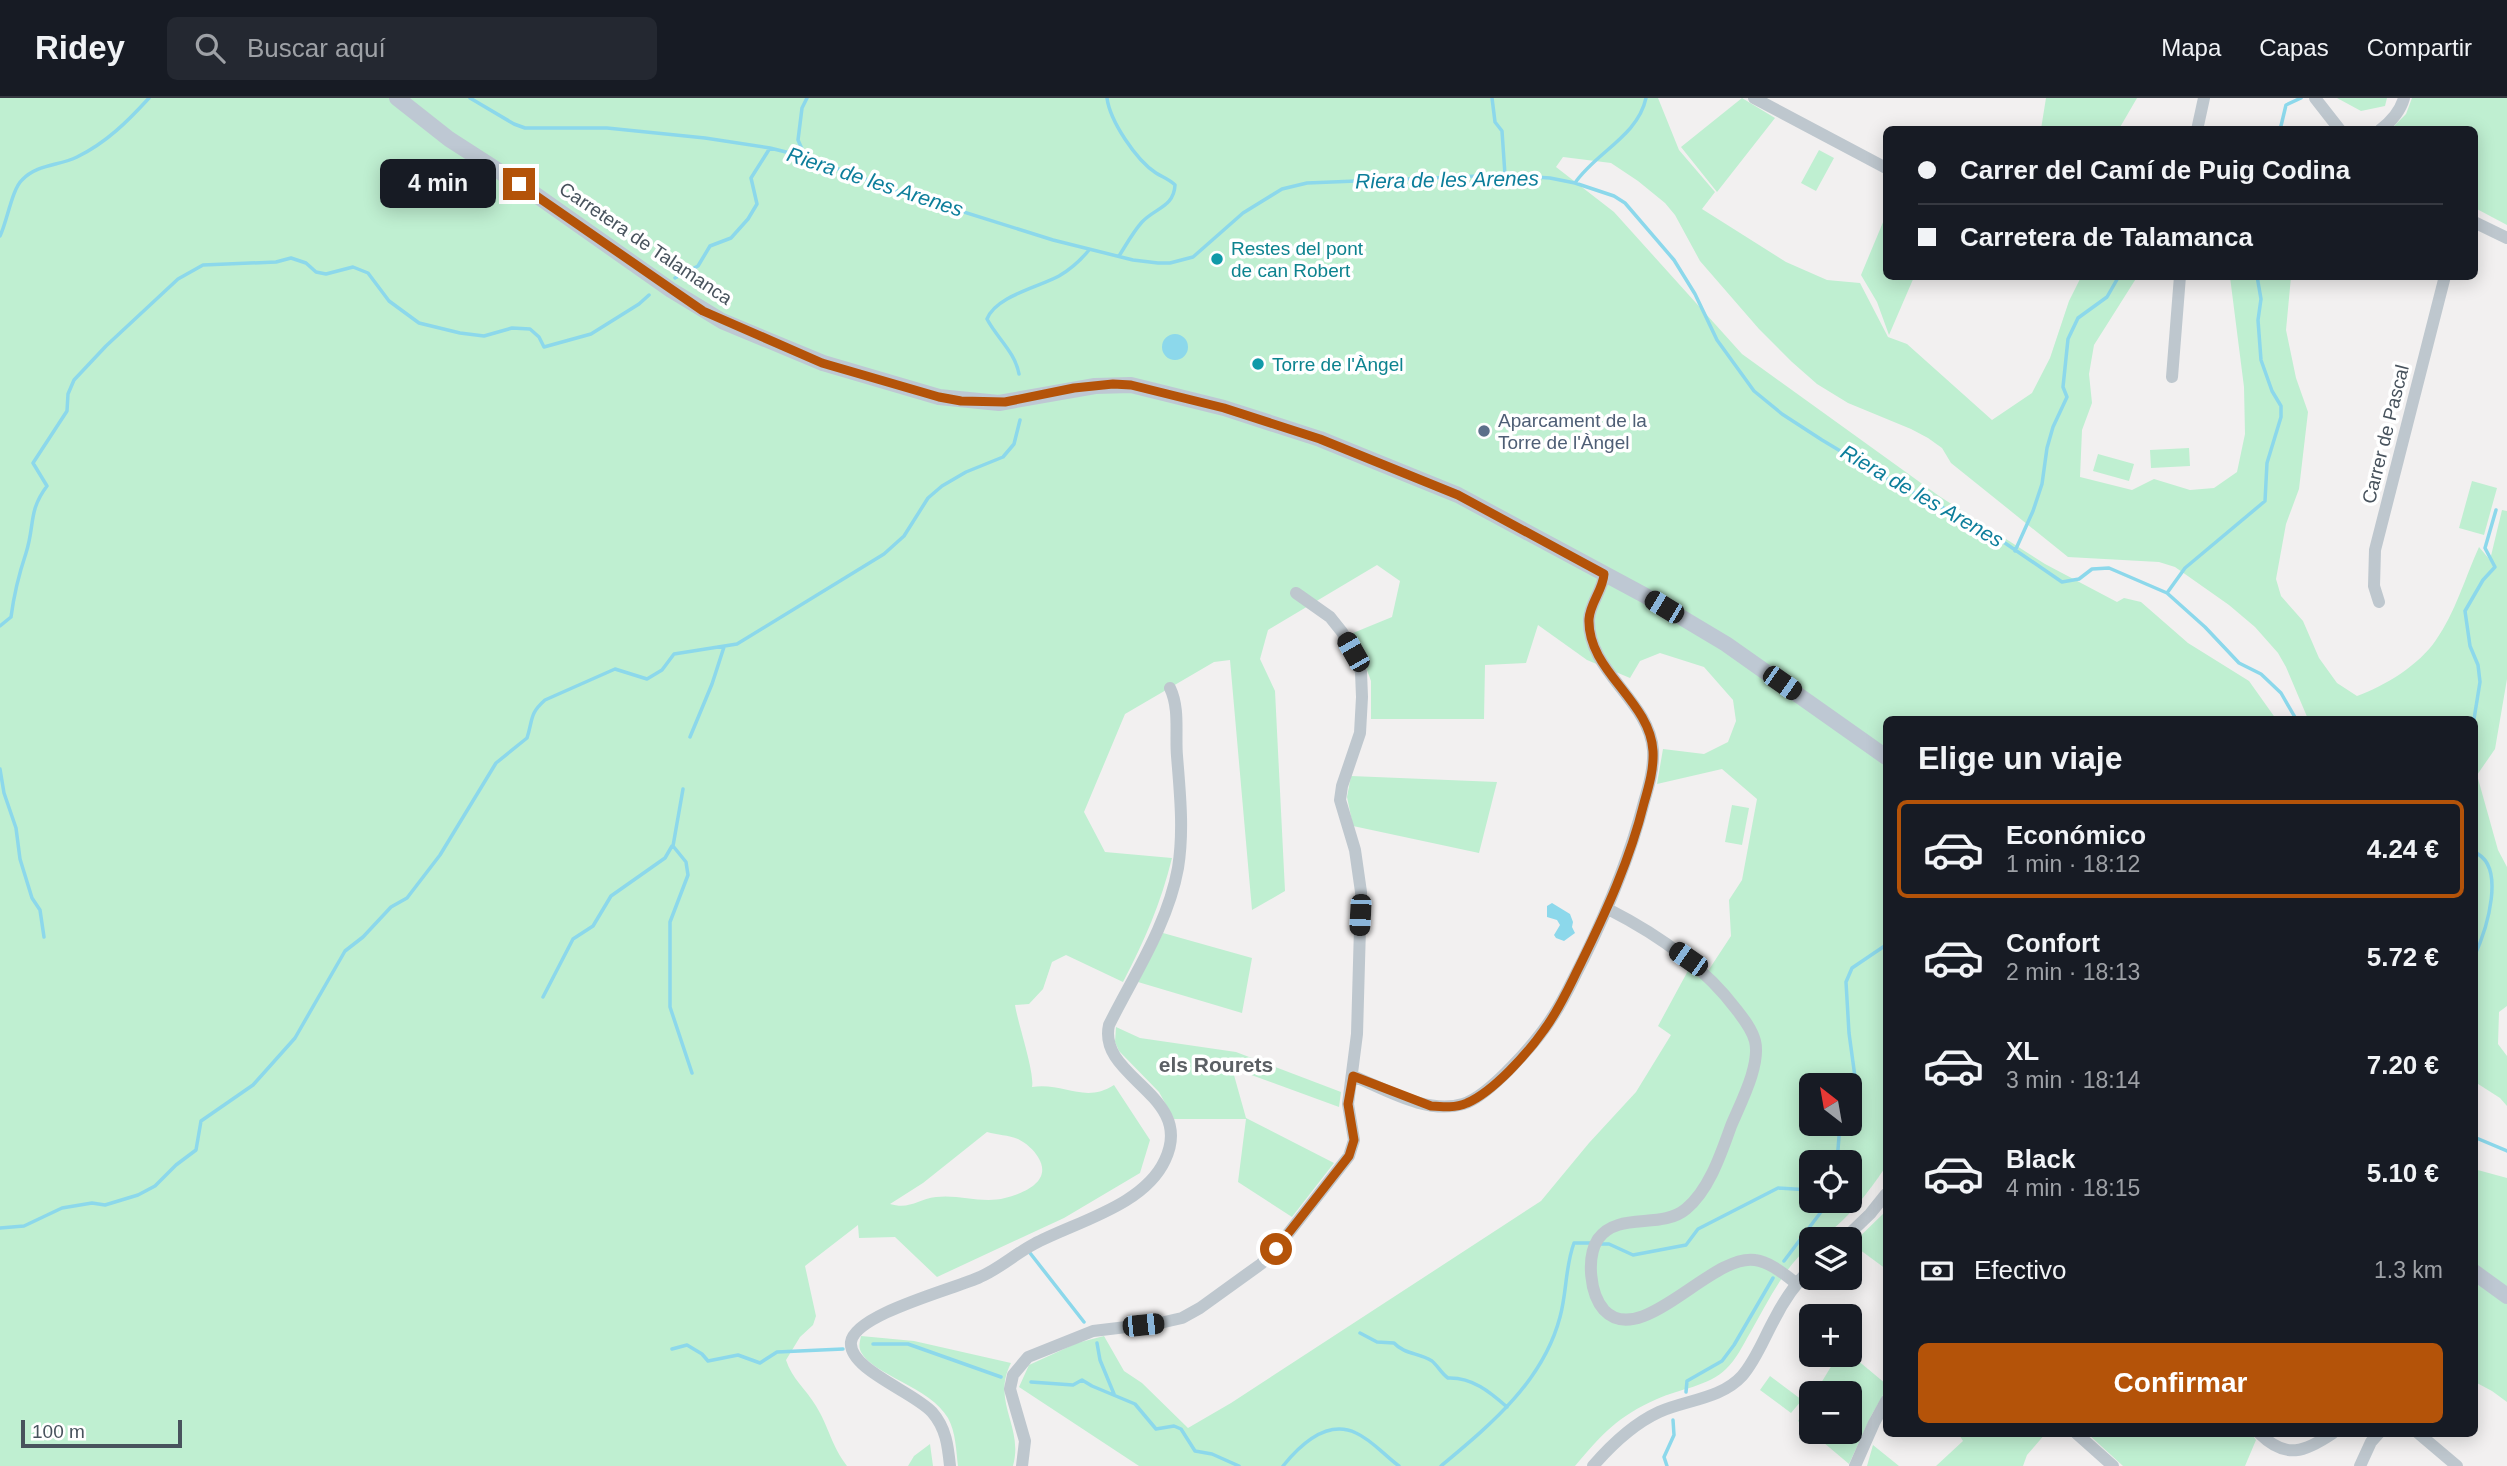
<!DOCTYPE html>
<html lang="es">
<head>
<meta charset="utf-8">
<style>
  body { margin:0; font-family:Arial,sans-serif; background:#242831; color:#f1f3f6; height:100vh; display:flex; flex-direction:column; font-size:26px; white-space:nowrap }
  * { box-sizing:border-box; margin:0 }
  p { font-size:23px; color:#9ea1a6 }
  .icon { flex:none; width:38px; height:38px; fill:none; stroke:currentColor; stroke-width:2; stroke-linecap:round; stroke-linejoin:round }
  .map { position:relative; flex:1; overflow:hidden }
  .panel { position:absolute; left:1883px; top:618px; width:595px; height:721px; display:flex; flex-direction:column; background:#171b24; border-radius:10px; box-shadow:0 4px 18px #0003 }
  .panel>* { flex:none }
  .guide { position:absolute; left:1883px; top:28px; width:595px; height:154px; border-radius:10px; box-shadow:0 4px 18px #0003; display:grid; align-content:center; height:154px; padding:0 35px; background:#171b24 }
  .needle { width:46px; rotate:329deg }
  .buttons { position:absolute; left:1799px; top:975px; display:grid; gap:14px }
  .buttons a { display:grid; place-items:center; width:63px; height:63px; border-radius:10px; background:#171b24; box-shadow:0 4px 18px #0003; font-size:35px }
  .scale { position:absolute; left:21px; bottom:18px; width:161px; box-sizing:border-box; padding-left:7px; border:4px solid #48535d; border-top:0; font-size:19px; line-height:24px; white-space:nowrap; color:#48535d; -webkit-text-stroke:5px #fff; paint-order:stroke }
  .end { position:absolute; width:32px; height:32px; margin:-16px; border:9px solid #b45309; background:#fff; box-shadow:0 0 0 4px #fff }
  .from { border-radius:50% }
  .bubble { position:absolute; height:49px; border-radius:10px; background:#171b24; box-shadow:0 4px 18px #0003; font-size:23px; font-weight:700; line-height:49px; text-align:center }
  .car { position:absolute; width:21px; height:42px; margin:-21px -10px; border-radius:9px; box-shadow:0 0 5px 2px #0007; background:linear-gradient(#222 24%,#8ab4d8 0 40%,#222 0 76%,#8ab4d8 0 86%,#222 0) }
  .guide b { display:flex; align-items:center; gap:24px; height:66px; font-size:26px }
  .guide b+b { border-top:2px solid #363941 }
  .guide i { width:18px; height:18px; background:#f1f3f6 }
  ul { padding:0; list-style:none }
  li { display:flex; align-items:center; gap:21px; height:98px; margin:0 14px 10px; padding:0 21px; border:4px solid transparent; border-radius:10px }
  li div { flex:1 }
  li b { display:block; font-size:26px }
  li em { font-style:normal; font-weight:700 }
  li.current { border-color:#b45309 }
  li>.icon { width:63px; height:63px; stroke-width:1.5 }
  h2 { padding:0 35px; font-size:32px; line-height:84px }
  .pay { display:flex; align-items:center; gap:18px; height:77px; padding:0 35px; font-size:26px }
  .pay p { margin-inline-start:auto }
  .primary-button { display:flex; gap:14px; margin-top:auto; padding:14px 35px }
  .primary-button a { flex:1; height:80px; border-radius:10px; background:#b45309; color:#fff; font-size:28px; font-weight:700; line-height:80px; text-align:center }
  header { display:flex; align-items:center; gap:42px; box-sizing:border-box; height:98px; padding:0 35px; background:#171b24; border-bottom:2px solid #363941 }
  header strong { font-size:33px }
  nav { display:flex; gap:38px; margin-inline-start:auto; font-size:24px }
  .search { width:490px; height:63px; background:#242831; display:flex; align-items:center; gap:18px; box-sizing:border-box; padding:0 24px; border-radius:10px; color:#9ea1a6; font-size:26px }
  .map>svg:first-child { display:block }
</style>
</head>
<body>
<header>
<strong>Ridey</strong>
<div class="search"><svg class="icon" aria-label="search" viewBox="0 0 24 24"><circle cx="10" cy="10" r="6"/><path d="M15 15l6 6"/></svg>Buscar aquí</div>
<nav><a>Mapa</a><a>Capas</a><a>Compartir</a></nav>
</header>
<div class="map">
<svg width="2507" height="1368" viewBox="0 0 2507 1368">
  <rect width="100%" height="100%" fill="#f2f0f0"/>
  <path fill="#bfefd1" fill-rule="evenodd" d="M 0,0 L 1658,0 L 1679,52 L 1715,94 L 1702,111 L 1786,164 L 1827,182 L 1860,185 L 1888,239 L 1907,246 L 1992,322 L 2032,295 L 2050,260 L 2069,203 L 2081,179 L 2137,179 L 2094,247 L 2089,276 L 2092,305 L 2082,332 L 2080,379 L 2132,392 L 2154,381 L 2190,392 L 2214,390 L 2237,374 L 2245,336 L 2244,289 L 2230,179 L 2291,179 L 2286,232 L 2296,280 L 2308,314 L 2299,391 L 2286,426 L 2276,481 L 2281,498 L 2303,523 L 2319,560 L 2337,585 L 2357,598 C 2385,588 2419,567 2436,542 C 2455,515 2465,480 2479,449 L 2490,462 L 2502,412 L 2507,413 L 2507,581 L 2495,651 L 2477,677 L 2498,752 L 2507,769 L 2507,908 L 2499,914 L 2498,946 L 2507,958 L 2507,1008 L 2500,1000 L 2475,984 L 2474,621 L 2308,621 L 2286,569 L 2278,555 L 2255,529 L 2229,507 L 2175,469 L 2159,464 L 2068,459 L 1951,365 L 1942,350 L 1928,340 L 1911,331 L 1848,305 L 1817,286 L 1792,264 L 1759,231 L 1700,163 L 1675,117 L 1665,105 L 1638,83 L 1611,65 L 1563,59 L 1556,69 L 1614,114 L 1742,256 L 1939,398 L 2045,466 L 2117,504 L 2124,500 L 2141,504 L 2188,545 L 2249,583 L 2276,621 L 1886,621 L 1886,1068 C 1874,1087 1835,1141 1811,1141 L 1811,1147 C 1784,1169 1767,1205 1750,1235 C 1743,1247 1736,1262 1726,1271 C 1709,1288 1679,1291 1657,1301 C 1618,1318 1602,1336 1575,1368 L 1139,1368 L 1019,1289 L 1029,1267 L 1077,1245 L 1104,1238 L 1124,1273 L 1142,1285 L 1188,1330 L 1231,1305 L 1541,1103 L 1589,1045 L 1636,994 L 1671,937 L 1658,928 L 1690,869 L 1708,873 L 1731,838 L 1729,802 L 1742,782 L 1757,701 L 1722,671 L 1657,686 L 1663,651 L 1704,656 L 1728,644 L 1736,623 L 1733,602 L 1704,569 L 1660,555 L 1640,563 L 1630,580 L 1587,562 L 1538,527 L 1526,565 L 1485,567 L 1484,621 L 1371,621 L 1371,583 L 1353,535 L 1392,519 L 1400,483 L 1377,467 L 1268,532 L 1260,561 L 1275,593 L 1285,793 L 1252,812 L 1230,562 L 1214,564 L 1125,616 L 1084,714 L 1105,754 L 1172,760 C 1161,805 1144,844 1123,884 L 1066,857 L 1052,864 L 1043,891 L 1029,906 L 1015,907 C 1018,926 1035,975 1032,989 C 1063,984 1085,1006 1114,987 L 1150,1042 L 1140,1075 L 1064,1120 L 937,1179 L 895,1139 L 859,1140 L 858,1127 L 805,1168 L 816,1218 L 813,1227 L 800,1239 L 786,1262 C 792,1281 806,1291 816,1308 C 829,1329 831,1347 847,1368 L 0,1368 ZM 1811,987 L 1850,987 L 1850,1026 L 1811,1026 ZM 987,1034 C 997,1037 1009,1037 1018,1041 C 1026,1045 1034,1052 1038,1059 C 1053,1083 1025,1095 1005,1100 C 982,1106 959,1096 936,1099 C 918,1101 910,1112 890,1106 L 923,1085 ZM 1811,1064 L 1850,1064 L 1850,1102 L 1811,1102 Z
    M 1742,0 L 1775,20 L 1717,94 L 1681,49 Z
    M 2046,0 L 2137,0 L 2119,31 L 2041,31 Z
    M 2337,0 L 2387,0 L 2385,8 L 2361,13 Z
    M 2412,0 L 2507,0 L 2507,127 L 2475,110 L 2474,32 L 2391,31 L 2406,16 Z
    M 1819,52 L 1834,60 L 1816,93 L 1801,85 Z
    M 1886,117 L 1886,178 L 1914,179 L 1889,237 L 1877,204 L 1861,177 Z
    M 2189,350 L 2190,368 L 2151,370 L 2150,352 Z
    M 2098,356 L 2134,366 L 2129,383 L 2093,373 Z
    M 2472,383 L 2497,390 L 2484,437 L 2459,430 Z
    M 1351,678 L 1497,684 L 1479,755 L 1353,728 L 1347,699 Z
    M 1732,707 L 1749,710 L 1742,747 L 1725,744 Z
    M 1163,835 L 1252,860 L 1242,915 L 1138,884 Z
    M 1116,929 L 1140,940 L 1236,954 L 1341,994 L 1339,1009 L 1232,970 L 1246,1020 L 1334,1065 L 1292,1119 L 1238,1084 L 1246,1021 L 1174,1021 L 1159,994 L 1119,953 L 1115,944 Z
    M 2474,1071 L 2507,1080 L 2507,1304 L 2492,1293 L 2475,1284 Z
    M 1886,1113 L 1886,1171 L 1852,1146 Z
    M 861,1238 L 914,1243 L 1011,1265 C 991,1304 1024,1328 1013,1368 L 958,1368 C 956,1352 956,1335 948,1320 C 930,1289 873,1277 861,1254 C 858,1248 860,1244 861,1238 Z
    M 1850,1256 L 1886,1286 L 1886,1292 L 1871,1318 L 1849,1366 L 1798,1323 L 1811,1301 L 1811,1334 L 1850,1334 L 1850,1295 L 1815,1295 L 1838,1257 Z
    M 1770,1278 L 1802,1302 L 1791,1315 L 1760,1292 Z
    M 1958,1335 L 2046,1335 L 2027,1357 L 2023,1368 L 1936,1368 L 1963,1343 Z
    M 2087,1335 L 2251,1335 L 2256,1342 L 2245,1368 L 2123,1368 Z
    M 930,1346 L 933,1368 L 908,1368 L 914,1358 Z
    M 1873,1347 L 1899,1368 L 1867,1368 Z"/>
  <path fill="#8cd8eb" d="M1162 249a13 13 0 1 1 26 0a13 13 0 1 1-26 0Z
    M 1552,805 L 1570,816 L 1573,824 L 1572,829 L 1575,835 L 1564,843 L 1556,840 L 1554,837 L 1560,827 L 1557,822 L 1547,819 L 1547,808 Z"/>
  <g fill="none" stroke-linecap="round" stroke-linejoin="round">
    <path stroke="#8cd8eb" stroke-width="3.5" d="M 470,0 L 514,26 L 525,30 L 607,30 L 705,40 L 770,50 L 806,59 L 900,94 L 1053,142 L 1133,162 L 1158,165 L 1170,165 L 1193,159 L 1243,115 L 1282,91 L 1307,85 L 1505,77 L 1550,80 L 1575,85 L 1614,98 L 1625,105 L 1674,162 L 1695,196 L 1717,242 L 1754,293 L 1782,316 L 1822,342 L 1882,378 L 1986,432 L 2062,484 L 2079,481 L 2092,471 L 2109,470 L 2167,495 L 2205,529 L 2239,565 L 2261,576 L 2281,595 L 2296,621
      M 1107,0 C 1110,23 1136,62 1156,75 C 1162,79 1169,81 1175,87 C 1174,109 1155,110 1142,124 C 1133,134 1126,147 1119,158
      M 1492,0 L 1495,24 L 1502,33 L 1505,77
      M 2280,32 L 2286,7 L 2301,0
      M 805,58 L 798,42 L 802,10 L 807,0
      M 1575,85 C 1595,55 1638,38 1646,0
      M 0,138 C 7,124 12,91 22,82 C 37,66 59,68 77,59 C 106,45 128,23 149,0
      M 675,180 L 698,168 L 710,148 L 731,140 L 748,121 L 757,106 L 751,80 L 770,50
      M 1019,276 C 1015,254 997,240 987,221 C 996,198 1039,189 1059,178 C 1071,171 1080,163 1089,152
      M 2015,453 L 2033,413 L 2042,386 L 2047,350 L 2053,329 L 2067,299 L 2063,289 L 2068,241 L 2078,220 L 2107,199 L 2119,178
      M 2167,495 L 2185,470 L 2265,403 L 2267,365 L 2281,319 L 2281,308 L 2272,293 L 2261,262 L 2258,222 L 2261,201 L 2257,178
      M 0,528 L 11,519 C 14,496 19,476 26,455 C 35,427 28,413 47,388 L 33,365 L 67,313 L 68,296 L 74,282 L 106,248 L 178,181 L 203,167 L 276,164 L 291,160 L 306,165 L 316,174 L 326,176 L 353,169 L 368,175 L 389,203 L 419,225 L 460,235 L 484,238 L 512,230 L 530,231 L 539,239 L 544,249 L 591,236 L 639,206 L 649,197
      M 2474,621 L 2480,584 L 2478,567 L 2470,548 L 2465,513 L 2483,482 L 2495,469 L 2485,450 L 2496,412
      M 690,639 L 712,586 L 724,549
      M 0,671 L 4,695 L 16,730 L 20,761 L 32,800 L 40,812 L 44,839
      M 683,691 L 673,748 L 686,764 L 688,777 L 670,824 L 670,909 L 692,975
      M 2474,754 C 2507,767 2487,831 2474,859
      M 2474,862 L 2474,883
      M 543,899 L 573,841 L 593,828 L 611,798 L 665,760 L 672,748
      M 1850,993 L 1855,979 L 1849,935 L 1846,884 L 1852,870 L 1886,847
      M 2474,1039 L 2507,1053
      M 1837,1064 L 1840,1026
      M 0,1130 L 24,1128 L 62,1110 L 92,1105 L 105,1107 L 138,1097 L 155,1088 L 176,1067 L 196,1052 L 201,1023 L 253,987 L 295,940 L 345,853 L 363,839 L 391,809 L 407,800 L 440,757 L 496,665 L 527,640 C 533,622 529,616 545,602 L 615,571 L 647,581 L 662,572 L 674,556 L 737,546 L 884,456 L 904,438 L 928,400 L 942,388 L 966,374 L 1003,359 L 1014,346 L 1020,322
      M 1600,1146 L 1609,1146 L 1633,1157 L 1686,1147 L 1698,1131 L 1778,1090 L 1811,1092
      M 1030,1155 L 1084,1224
      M 1784,1163 L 1830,1102
      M 1360,1235 L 1377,1244 L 1394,1245 C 1404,1256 1419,1255 1432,1263 C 1438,1268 1441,1275 1448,1280 C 1472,1279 1490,1294 1507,1309
      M 1097,1245 L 1100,1262 L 1114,1296
      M 873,1246 L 908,1246 L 1001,1279
      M 672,1251 L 687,1247 L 702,1256 L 708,1263 L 738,1257 L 760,1265 L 777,1254 L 843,1251
      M 1031,1284 L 1073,1287 L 1082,1282 L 1092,1288 L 1135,1306 L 1156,1331 L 1174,1328 L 1181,1331 L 1195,1353 L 1212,1356 L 1239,1368
      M 1686,1294 L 1687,1283 L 1722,1263 L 1734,1247 L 1773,1180
      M 1283,1368 C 1300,1347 1327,1321 1356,1335 C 1372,1342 1385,1358 1399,1368
      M 1441,1368 C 1490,1327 1543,1284 1560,1219 C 1567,1194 1565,1169 1574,1145 L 1592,1145
      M 1667,1368 L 1664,1359 L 1674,1337 L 1673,1322"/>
    <path stroke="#bec7ce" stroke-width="12" d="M 1754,0 L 1886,70
      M 2315,0 L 2340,32
      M 2197,32 L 2204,0
      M 2380,32 C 2392,23 2400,14 2404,0
      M 2474,124 L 2507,140
      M 2172,279 L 2180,178
      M 2379,504 L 2374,488 L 2375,452 L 2445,178
      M 1608,811 C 1657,836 1703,867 1736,911 C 1743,920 1752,931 1755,943 C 1761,967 1740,1006 1731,1028 C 1721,1056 1709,1092 1686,1111 C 1661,1132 1618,1113 1598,1141 C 1586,1160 1590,1196 1604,1212 C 1641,1252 1712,1155 1755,1162 C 1770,1164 1784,1176 1796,1185
      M 1353,978 C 1385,991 1427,1017 1463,1006 C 1490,998 1538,942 1553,918 C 1565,900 1573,881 1583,862 C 1608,811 1630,759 1644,704 C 1649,687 1654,670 1653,652 C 1649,602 1587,573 1589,521 C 1590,505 1603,492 1604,476
      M 1844,1141 L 1870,1116 L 1886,1096
      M 2076,1335 L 2113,1368
      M 2259,1335 C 2286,1362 2305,1354 2333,1335
      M 2418,1335 L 2457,1368
      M 950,1368 C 948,1348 946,1330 932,1314 C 914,1294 848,1271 851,1244 C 855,1216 954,1191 980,1179 C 999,1171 1015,1156 1034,1146 C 1075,1124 1144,1108 1165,1062 C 1196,997 1097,980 1109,927 C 1134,877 1168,826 1178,770 C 1184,733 1180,696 1177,658 C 1175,636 1180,611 1170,590
      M 1022,1368 L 1025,1343 L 1010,1291 L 1013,1277 L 1028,1259 L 1093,1233 L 1160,1225 L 1182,1220 L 1200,1210 L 1261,1166 L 1276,1151 L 1349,1058 L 1354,1042 L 1348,1006 L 1357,936 L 1361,794 L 1355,752 L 1340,702 L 1342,688 L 1360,635 L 1362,599 L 1361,574 L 1353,554 L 1342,534 L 1330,519 L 1296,495
      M 1593,1368 C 1612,1346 1633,1326 1659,1314 C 1686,1302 1721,1301 1742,1278 C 1756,1262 1764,1240 1774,1222 C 1784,1202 1796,1185 1811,1170
      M 1855,1368 L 1874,1325 L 1886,1303
      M 2360,1368 L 2371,1344 L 2379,1335"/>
    <path stroke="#bec8d3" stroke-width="16" d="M 397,0 L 449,41 L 536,97 L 671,192 L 722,223 L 823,265 L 939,299 L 999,305 L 1095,288 L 1131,287 L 1224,310 L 1320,341 L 1458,397 L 1644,497 L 1726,546 L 1886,659
      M 2474,1174 L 2507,1198"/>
  </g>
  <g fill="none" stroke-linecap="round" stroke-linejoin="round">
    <path stroke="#b45309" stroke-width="9" d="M 519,86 L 703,213 L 822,265 L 939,299 L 961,303 L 1005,304 L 1074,290 L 1113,286 L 1131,287 L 1224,310 L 1320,341 L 1458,397 L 1604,476 C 1603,492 1590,505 1589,521 C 1587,573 1650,602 1653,653 C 1654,670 1649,688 1644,705 C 1630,762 1606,814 1580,867 C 1569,889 1559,912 1544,932 C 1528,955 1493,994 1467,1005 C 1456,1010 1443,1009 1431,1008 L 1353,978 L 1348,1006 L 1354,1042 L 1349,1058 L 1276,1151"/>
  </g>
  <g fill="#0f9aa8" stroke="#fff" stroke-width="2.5">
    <circle cx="1217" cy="161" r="7"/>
    <circle cx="1258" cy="266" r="7"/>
  </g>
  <circle fill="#5c6f8a" stroke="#fff" stroke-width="2.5" cx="1484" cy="333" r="7"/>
  <g text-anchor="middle" stroke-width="7" stroke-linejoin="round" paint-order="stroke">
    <g font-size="19" fill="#48535d" stroke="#fff">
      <text transform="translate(646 145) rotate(34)" y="7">Carretera de Talamanca</text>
      <text transform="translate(2385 336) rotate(-76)" y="7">Carrer de Pascal</text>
    </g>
    <g font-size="19" fill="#0d838f" stroke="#fff" text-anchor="start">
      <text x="1231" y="157">Restes del pont<tspan x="1231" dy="22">de can Robert</tspan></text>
      <text x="1272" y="273">Torre de l'Àngel</text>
    </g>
    <g font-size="19" fill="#4e5e75" stroke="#fff" text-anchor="start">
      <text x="1498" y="329">Aparcament de la<tspan x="1498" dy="22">Torre de l'Àngel</tspan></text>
    </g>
    <g font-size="21" font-style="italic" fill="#0d7e9b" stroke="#fff">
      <text transform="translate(1447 82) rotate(-1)" y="7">Riera de les Arenes</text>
      <text transform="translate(875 84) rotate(18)" y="7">Riera de les Arenes</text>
      <text transform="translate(1922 398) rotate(30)" y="7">Riera de les Arenes</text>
    </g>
    <g font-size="21" font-weight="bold" fill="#5c6065" stroke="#fff">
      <text x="1216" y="974">els Rourets</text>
    </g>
  </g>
</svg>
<div class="buttons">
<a><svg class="needle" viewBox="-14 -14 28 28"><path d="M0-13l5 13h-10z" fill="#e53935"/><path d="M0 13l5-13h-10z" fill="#9ea1a6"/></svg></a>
<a><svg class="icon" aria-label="locate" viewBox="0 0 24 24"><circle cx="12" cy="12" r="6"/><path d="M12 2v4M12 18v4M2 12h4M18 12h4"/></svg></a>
<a><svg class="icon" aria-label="layers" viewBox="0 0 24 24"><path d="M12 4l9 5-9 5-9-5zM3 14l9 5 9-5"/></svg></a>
<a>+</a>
<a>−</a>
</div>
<div class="scale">100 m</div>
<i class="end from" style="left:1276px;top:1151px"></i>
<i class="end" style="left:519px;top:86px"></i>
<div class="bubble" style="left:380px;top:61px;width:116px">4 min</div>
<i class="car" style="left:1664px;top:509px;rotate:301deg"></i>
<i class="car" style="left:1353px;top:554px;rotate:330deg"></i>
<i class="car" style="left:1782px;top:585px;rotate:125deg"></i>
<i class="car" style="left:1360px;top:817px;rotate:183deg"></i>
<i class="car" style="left:1688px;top:861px;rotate:305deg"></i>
<i class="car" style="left:1143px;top:1227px;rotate:84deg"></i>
<div class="guide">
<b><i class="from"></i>Carrer del Camí de Puig Codina</b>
<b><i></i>Carretera de Talamanca</b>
</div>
<section class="panel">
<h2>Elige un viaje</h2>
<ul>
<li class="current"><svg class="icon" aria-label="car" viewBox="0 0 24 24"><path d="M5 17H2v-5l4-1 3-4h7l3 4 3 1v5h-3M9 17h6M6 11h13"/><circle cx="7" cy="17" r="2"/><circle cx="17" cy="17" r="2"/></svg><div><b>Económico</b><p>1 min · 18:12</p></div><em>4.24 €</em></li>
<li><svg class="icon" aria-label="car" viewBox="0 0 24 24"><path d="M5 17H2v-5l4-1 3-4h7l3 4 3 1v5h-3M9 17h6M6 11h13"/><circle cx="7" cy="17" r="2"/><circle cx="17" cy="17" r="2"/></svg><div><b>Confort</b><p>2 min · 18:13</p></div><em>5.72 €</em></li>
<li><svg class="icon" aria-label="car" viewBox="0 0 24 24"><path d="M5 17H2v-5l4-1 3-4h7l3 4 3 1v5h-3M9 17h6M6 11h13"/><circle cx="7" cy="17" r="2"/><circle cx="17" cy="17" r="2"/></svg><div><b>XL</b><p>3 min · 18:14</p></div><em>7.20 €</em></li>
<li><svg class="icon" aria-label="car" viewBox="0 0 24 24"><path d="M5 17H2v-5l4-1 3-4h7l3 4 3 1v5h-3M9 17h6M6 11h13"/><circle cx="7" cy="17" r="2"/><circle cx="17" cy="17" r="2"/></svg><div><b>Black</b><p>4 min · 18:15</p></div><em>5.10 €</em></li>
</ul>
<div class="pay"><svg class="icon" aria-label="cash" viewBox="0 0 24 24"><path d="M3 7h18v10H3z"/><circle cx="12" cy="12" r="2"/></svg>Efectivo<p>1.3 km</p></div>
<div class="primary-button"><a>Confirmar</a></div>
</section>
</div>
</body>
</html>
